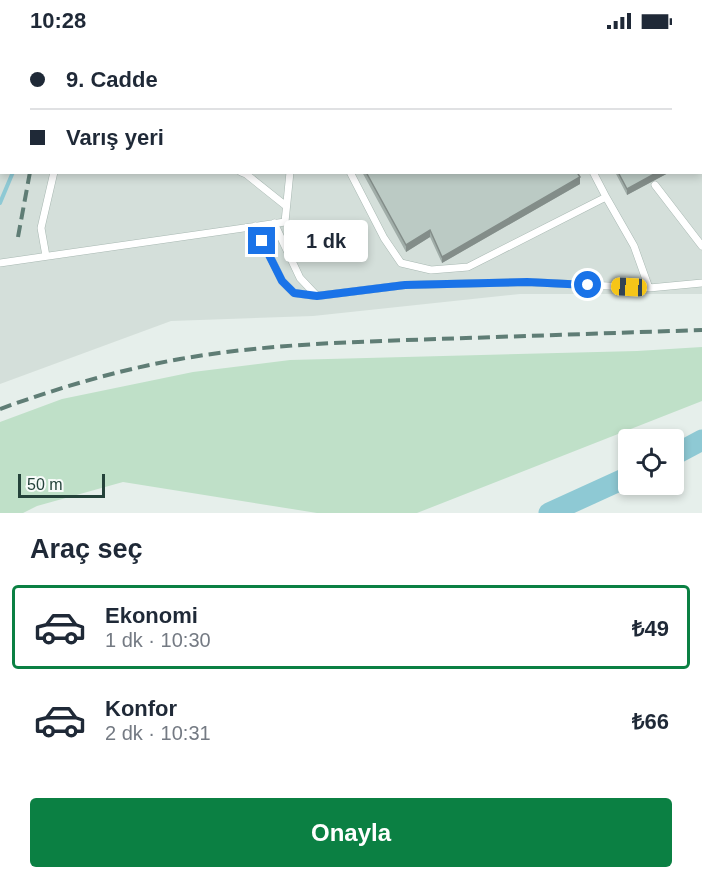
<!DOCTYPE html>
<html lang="tr">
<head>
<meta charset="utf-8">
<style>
  body { margin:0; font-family:Arial,sans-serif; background:#f6f6f7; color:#1f2937; height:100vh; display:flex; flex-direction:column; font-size:22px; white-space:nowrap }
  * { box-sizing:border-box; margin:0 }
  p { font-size:20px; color:#747a83 }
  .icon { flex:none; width:33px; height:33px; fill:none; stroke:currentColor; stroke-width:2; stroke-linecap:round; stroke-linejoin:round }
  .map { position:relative; height:471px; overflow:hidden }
  .panel { display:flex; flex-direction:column; background:#fff; flex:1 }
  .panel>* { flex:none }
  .hud { position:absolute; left:0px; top:0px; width:702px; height:132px; box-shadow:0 3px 9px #0003; display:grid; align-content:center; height:132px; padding:0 30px; background:#fff }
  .fabs { position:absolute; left:618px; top:387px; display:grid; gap:12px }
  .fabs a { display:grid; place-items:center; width:66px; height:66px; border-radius:6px; background:#fff; box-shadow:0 3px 9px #0003; font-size:30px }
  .scale { position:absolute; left:18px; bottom:15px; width:87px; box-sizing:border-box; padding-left:6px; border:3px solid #24423a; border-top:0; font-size:16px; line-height:21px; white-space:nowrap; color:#24423a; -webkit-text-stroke:4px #f7fbf9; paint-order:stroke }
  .end { position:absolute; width:27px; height:27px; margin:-14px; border:8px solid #1a73e8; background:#fff; box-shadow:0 0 0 3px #fff }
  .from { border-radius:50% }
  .bubble { position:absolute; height:42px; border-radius:6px; background:#fff; box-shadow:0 3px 9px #0003; font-size:20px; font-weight:800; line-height:42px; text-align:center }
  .car { position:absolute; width:18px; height:36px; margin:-18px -9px; border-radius:8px; box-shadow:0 0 4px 2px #0007; background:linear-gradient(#f5c518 24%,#345 0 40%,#f5c518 0 76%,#345 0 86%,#f5c518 0) }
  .hud b { display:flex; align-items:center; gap:21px; height:57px; font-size:22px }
  .hud b+b { border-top:2px solid #e0e1e3 }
  .hud i { width:15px; height:15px; background:#1f2937 }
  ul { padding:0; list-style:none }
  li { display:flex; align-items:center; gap:18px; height:84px; margin:0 12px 9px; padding:0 18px; border:3px solid transparent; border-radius:6px }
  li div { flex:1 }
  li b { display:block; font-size:22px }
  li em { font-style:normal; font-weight:800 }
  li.on { border-color:#0b8043 }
  li>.icon { width:54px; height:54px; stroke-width:1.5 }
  h2 { padding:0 30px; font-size:27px; line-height:72px }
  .button { display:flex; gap:12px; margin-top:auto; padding:12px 30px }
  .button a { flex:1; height:69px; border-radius:6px; background:#0b8043; color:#fff; font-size:24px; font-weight:800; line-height:69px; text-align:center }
  .status { display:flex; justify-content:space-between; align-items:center; height:42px; padding:0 30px; background:#fff; direction:ltr }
  .status svg { height:16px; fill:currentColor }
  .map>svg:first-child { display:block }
</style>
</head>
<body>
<div class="status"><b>10:28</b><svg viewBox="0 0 49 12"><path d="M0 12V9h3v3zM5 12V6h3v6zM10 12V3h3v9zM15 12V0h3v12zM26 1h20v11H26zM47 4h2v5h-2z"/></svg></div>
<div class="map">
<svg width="702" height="471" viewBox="0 0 702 471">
  <rect width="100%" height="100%" fill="#e6efeb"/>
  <path fill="#d4dfda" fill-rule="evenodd" d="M 0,0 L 702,0 L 702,252 L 520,252 L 313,274 L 171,279 L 0,342 ZM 2,2 L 700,2 L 700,130 L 2,130 Z"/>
  <path fill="#bfe0c8" d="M 702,305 L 702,359 L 417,471 L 317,471 L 123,440 L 37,464 L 23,471 L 0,471 L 0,380 L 62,357 L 193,330 L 290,318 L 637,309 Z"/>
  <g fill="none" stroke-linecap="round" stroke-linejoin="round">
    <path stroke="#8ec9d4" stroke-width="4" d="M 0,161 L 13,130"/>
    <path stroke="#8ec9d4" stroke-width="21" d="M 674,413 L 702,398
      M 549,471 L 628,435"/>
    <defs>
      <path id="service" d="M 228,0 L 228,2
        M 282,0 L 283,2
        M 525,0 L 526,2
        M 241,130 L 246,132 L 286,164
        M 350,130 L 384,196 L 401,221 L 431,228 L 468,225 L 606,155 L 634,204 L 649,246
        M 593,130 L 606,155
        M 655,143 L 702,204
        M 274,181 L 300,236 L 317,254 L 405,243 L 527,240 L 649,246 L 702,241
        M 255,184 L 282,239 L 294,251 L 317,254
        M 46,214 L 41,186 L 54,130
        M 0,221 L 285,180 L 290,130"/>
    </defs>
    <use href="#service" stroke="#a8b8b2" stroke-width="8"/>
    <use href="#service" stroke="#fff" stroke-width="7"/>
    <path stroke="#5f7d75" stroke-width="4" stroke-dasharray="12 6" stroke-linecap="butt" d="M 24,2 L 25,0
      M 39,2 L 40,0
      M 53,2 L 54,0
      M 0,32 L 2,30
      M 0,57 L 2,54
      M 0,70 L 2,68
      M 0,81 L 2,79
      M 0,104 L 2,101
      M 18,195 L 30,130
      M 0,367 C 58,346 118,328 180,317 C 265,302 352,300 438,297 C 526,294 614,291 702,288"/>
  </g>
  <path fill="#a1aea9" d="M 362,130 L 577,130 L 580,142 L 442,221 L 430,195 L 406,210 Z
    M 615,130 L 670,130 L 627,153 Z"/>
  <path fill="#838d89" d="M 452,0 L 465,0 L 462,2 L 449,2 Z
    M 658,130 L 670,130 L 627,153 L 627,147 Z
    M 580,135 L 580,142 L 442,221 L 442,215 Z
    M 430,188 L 430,195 L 406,210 L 406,203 Z"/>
  <path fill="#bbcac4" stroke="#838d89" stroke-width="1.5" d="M 297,0 L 452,0 L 449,2 L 298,2 Z
    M 463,0 L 509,0 L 510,2 L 460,2 Z
    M 548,0 L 702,0 L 702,107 L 700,108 L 700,2 L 549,2 Z
    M 366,130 L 577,130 L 580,135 L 442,215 L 430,188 L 406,203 Z
    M 618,130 L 658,130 L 627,147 Z"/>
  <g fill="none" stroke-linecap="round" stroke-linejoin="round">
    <path stroke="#1a73e8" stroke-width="8" d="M 262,199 L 282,239 L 294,251 L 317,254 L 405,243 L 527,240 L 588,243"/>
  </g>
</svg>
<div class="fabs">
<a><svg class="icon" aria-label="locate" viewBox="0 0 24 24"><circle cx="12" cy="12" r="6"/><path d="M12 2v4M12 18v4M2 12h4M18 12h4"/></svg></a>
</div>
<div class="scale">50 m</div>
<i class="end from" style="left:588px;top:243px"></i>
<i class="end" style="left:262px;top:199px"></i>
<div class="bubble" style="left:284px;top:178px;width:84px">1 dk</div>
<i class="car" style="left:629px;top:245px;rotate:273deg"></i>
<div class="hud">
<b><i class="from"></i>9. Cadde</b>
<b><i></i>Varış yeri</b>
</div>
</div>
<section class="panel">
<h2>Araç seç</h2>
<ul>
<li class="on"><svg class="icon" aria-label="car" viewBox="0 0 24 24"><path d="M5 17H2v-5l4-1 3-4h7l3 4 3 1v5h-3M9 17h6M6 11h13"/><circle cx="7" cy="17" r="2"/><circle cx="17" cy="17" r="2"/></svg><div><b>Ekonomi</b><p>1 dk · 10:30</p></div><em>₺49</em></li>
<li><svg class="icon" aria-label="car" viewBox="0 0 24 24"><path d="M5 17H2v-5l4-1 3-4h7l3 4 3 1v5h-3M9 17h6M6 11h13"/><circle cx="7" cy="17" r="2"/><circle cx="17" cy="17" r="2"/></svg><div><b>Konfor</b><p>2 dk · 10:31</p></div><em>₺66</em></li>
</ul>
<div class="button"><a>Onayla</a></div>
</section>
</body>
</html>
